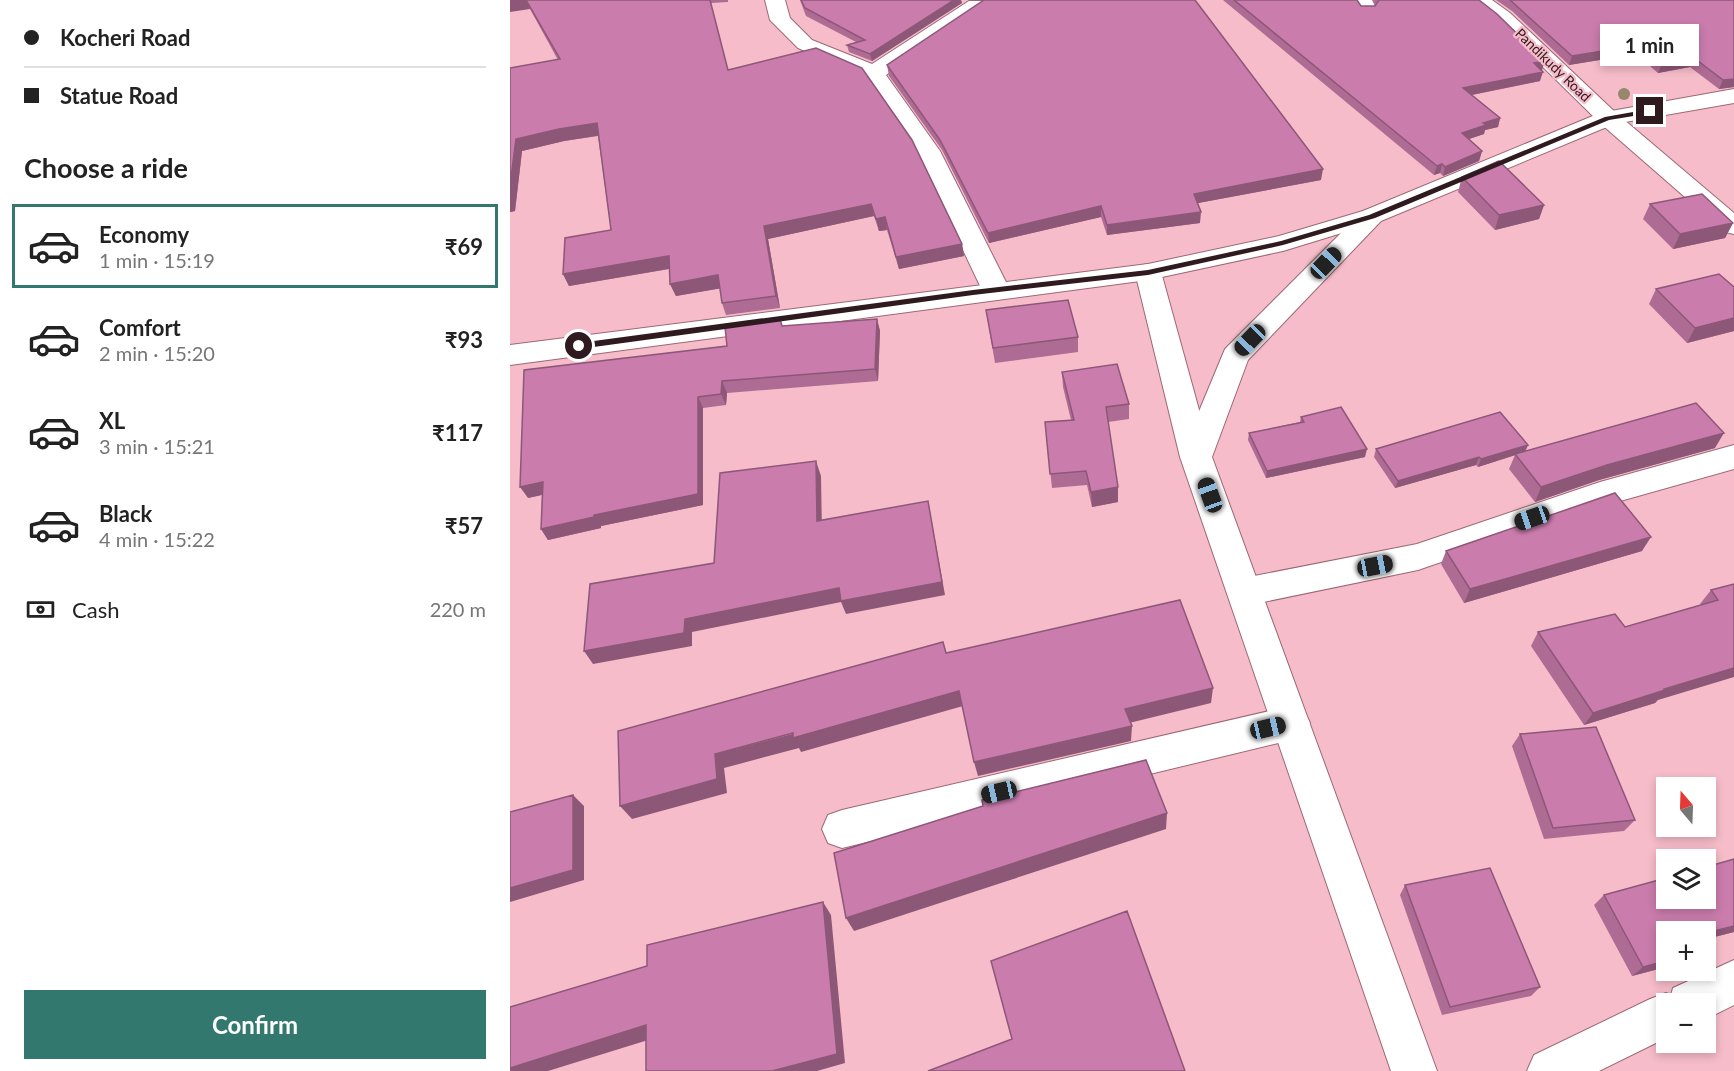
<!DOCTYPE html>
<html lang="en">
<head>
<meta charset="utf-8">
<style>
  body { margin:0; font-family:Lato,sans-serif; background:#f6f6f6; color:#222; height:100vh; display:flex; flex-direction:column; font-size:22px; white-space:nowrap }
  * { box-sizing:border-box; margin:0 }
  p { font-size:20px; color:#767676 }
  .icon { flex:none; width:33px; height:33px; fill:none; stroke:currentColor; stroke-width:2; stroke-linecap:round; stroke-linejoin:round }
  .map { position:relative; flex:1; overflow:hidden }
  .side { display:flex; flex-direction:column; background:#fff; width:510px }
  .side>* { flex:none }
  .banner { display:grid; align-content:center; height:132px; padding:0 24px; background:#fff }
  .needle { width:39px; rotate:341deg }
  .tools { position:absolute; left:1146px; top:777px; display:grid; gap:12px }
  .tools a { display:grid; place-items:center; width:60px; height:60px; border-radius:0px; background:#fff; box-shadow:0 3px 9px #0003; font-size:30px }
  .end { position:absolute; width:27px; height:27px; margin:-14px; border:8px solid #2e1a1f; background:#fff; box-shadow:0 0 0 3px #fff }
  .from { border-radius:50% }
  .bubble { position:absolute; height:42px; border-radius:0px; background:#fff; box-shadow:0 3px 9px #0003; font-size:20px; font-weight:700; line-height:42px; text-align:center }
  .car { position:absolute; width:18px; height:36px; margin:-18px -9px; border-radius:8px; box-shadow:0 0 4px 2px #0007; background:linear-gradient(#222 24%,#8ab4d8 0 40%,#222 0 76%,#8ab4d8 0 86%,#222 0) }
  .banner b { display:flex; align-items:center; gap:21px; height:57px; font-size:22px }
  .banner b+b { border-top:2px solid #e0e0e0 }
  .banner i { width:15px; height:15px; background:#222 }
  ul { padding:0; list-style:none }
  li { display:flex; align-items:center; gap:18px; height:84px; margin:0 12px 9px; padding:0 12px; border:3px solid transparent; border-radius:0px }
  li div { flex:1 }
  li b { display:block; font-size:22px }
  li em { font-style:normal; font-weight:700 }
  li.active { border-color:#32786f }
  li>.icon { width:54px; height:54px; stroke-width:1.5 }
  h2 { padding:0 24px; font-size:27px; line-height:72px }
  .pay { display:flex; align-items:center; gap:15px; height:66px; padding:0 24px; font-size:22px }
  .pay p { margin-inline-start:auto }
  .action { display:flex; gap:12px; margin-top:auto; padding:12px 24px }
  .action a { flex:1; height:69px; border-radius:0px; background:#32786f; color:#fff; font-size:24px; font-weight:700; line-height:69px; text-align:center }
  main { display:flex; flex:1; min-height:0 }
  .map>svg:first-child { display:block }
</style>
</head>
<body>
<main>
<section class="side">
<div class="banner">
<b><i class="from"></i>Kocheri Road</b>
<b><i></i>Statue Road</b>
</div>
<h2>Choose a ride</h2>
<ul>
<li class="active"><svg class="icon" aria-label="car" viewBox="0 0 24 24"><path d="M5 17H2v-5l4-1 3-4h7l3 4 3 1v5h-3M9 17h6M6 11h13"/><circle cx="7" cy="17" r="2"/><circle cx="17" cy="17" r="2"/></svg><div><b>Economy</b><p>1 min · 15:19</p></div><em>₹69</em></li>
<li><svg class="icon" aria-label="car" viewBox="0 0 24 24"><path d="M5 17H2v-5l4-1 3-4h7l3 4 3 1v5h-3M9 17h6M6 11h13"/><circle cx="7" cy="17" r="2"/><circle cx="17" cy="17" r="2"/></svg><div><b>Comfort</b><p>2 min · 15:20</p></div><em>₹93</em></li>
<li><svg class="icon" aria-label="car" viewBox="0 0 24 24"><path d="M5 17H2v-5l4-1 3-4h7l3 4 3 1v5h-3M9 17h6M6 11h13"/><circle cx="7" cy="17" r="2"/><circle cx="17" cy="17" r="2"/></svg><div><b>XL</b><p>3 min · 15:21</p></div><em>₹117</em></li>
<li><svg class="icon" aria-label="car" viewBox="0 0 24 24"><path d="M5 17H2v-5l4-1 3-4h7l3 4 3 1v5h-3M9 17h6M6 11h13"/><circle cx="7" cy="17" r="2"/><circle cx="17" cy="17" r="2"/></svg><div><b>Black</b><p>4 min · 15:22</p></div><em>₹57</em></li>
</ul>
<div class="pay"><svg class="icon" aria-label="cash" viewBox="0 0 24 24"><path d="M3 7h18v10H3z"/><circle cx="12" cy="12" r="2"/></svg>Cash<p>220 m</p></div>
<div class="action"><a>Confirm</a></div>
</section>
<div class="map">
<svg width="1224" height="1071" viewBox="0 0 1224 1071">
  <rect width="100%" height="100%" fill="#f6bcc9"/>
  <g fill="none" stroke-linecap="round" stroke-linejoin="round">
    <defs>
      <path id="minor" d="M 255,0 L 275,0 L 280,18 L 302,40 L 362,64 L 459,1 L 473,1 L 476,5 L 473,9 L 376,75 L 430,151 L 500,290 L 496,296 L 486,299 L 476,296 L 472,290 L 406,151 L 356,78 L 288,48 L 260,20 Z
        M 842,0 L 862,0 L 866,8 L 863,12 L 849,12 Z
        M 1098,111 L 1106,113 L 1224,213 L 1224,234 L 1215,232 L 1090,123 L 1087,118 L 1090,113 Z
        M 638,264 L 647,266 L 651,272 L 702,457 L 697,465 L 686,469 L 675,465 L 670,457 L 625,272 L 629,266 Z
        M 1224,445 L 1224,469 L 1096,505 L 908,570 L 734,606 L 722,602 L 717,592 L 722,582 L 734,578 L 907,544 L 1090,482 Z
        M 781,706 L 794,711 L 800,723 L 794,735 L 781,740 L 332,848 L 318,843 L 312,829 L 318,815 L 332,810 Z
        M 1224,960 L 1224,1005 L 1196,1019 L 1196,1004 L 1156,1004 L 1156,1038 L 1089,1071 L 1017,1071 L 1024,1055 L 1140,999 L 1156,993 L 1161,995 L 1163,988 Z"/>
      <path id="tertiary" d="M 959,0 L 982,0 L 1000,13 L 1106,113 L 1109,118 L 1106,123 L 1098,125 L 1090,123 L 986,21 Z
        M 862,208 L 871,211 L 875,216 L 871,221 L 738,360 L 702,457 L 927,1071 L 881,1071 L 670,457 L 715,349 L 853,211 Z"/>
      <path id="secondary" d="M 1224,89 L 1224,103 L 1104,124 L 871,221 L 773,251 L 638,280 L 0,365 L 0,345 L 638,264 L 769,236 L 853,211 L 1090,113 Z"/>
    </defs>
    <use href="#minor" stroke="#9c6875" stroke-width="2"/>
    <use href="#tertiary" stroke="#9c6875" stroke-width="2"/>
    <use href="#secondary" stroke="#9c6875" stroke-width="2"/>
    <use href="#minor" fill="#fff" fill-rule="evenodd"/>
    <use href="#tertiary" fill="#fff" fill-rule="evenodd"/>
    <use href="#secondary" fill="#fff" fill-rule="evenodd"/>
  </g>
  <circle fill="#96866b" cx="1114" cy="94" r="6"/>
  <path fill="#ae6b94" d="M 0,0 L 218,0 L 218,2 L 201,3 L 218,70 L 452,244 L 454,256 L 389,269 L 377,230 L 369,231 L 364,216 L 258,239 L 270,308 L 216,315 L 212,303 L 210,288 L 166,296 L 160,284 L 159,269 L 59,286 L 53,274 L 101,230 L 88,136 L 54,141 L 12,151 L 5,211 L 0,212 L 0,68 L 48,60 L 20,9 Z
    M 290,0 L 451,0 L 452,3 L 362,61 L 339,52 L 337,45 L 346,42 L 296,16 Z
    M 713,0 L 847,0 L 851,6 L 865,6 L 865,5 L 863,0 L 969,0 L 1035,61 L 1032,70 L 1031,70 L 1030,81 L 962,95 L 990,118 L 988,127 L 975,130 L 974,134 L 959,139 L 972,151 L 969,161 L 933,176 L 930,173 L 924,175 Z
    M 986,0 L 1224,0 L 1224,87 L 1209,89 L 1180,67 L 1148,73 L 1126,54 L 1059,65 L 1002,11 Z
    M 377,65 L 811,180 L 688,203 L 690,223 L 597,235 L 591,217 L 479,243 L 432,150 L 379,76 Z
    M 952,177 L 1034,205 L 1029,219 L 985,230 L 948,192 Z
    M 1140,204 L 1223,223 L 1215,238 L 1163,249 L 1133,219 Z
    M 1224,287 L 1224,331 L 1177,343 L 1139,304 L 1146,289 Z
    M 476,310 L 568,337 L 568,352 L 485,363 Z
    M 367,319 L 370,331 L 368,381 L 217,393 L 216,405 L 193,408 L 193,505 L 91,526 L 91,528 L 38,540 L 31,529 L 32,495 L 18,498 L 273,326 Z
    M 552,372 L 619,404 L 619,419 L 598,422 L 608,487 L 608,502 L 582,507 L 577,485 L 542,488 L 535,422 L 561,420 L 553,387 Z
    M 791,417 L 855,457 L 756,478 L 738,440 L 739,433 L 790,422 Z
    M 1018,445 L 1015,451 L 1205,448 L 1089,480 L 1025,502 L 999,469 L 1005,455 L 968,467 L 966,465 L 885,488 L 864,457 L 866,449 Z
    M 936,551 L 1132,551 L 954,603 L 931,564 Z
    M 1224,584 L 1145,703 L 1074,725 L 1021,646 L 1028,632 L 1115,627 L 1191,605 L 1190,604 L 1201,590 Z
    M 1010,734 L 1125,820 L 1114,831 L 1034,839 L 1002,746 Z
    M 1224,859 L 1224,932 L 1197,939 L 1156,967 L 1122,976 L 1084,905 L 1094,895 Z
    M 895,885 L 1030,987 L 1021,996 L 932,1015 L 890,895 Z"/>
  <path fill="#8d5778" d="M 0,0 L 16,0 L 20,9 L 0,12 Z
    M 444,0 L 451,0 L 452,3 L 362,61 L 360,54 Z
    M 1129,45 L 1126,54 L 1059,65 L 1062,56 Z
    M 1184,58 L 1180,67 L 1148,73 L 1152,64 Z
    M 1035,61 L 1032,70 L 1021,72 L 1024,63 Z
    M 1033,72 L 1030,81 L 951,97 L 953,88 Z
    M 1224,79 L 1224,87 L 1209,89 L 1213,80 Z
    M 990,118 L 988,127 L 975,130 L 974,134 L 950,142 L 952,133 L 973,123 Z
    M 87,123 L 92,135 L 54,141 L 12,151 L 5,211 L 0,212 L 0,185 L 6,139 L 49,129 Z
    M 972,151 L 969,161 L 933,176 L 935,167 Z
    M 932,164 L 930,173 L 924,175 L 927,166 Z
    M 813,169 L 811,180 L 683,204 L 684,194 Z
    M 361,204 L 364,216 L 258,239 L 270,308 L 266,296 L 254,226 Z
    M 1034,205 L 1029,219 L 985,230 L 989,215 Z
    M 591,206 L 591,217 L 479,243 L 478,233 Z
    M 691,212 L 690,223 L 597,235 L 597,225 Z
    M 375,217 L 377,230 L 369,231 L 366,219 Z
    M 1223,223 L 1215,238 L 1163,249 L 1170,234 Z
    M 452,244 L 454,256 L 389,269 L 386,257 Z
    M 159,256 L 164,268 L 59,286 L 53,274 Z
    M 208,275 L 213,288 L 166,296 L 160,284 Z
    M 1224,318 L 1224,331 L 1177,343 L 1185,328 Z
    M 367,319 L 370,331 L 368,381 L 365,369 Z
    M 212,381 L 217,393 L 216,405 L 211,394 Z
    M 188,397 L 193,408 L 193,505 L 91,526 L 91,528 L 38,540 L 31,529 L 84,515 Z
    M 1214,433 L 1205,448 L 1089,480 L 1025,502 L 1031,487 L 1097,465 Z
    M 1018,445 L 1015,452 L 968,467 L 971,459 Z
    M 857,449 L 855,457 L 756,478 L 757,471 Z
    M 969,457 L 966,465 L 885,488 L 888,481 Z
    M 306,461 L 311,476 L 312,535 L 307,521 Z
    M 33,482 L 40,493 L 18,498 L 10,487 Z
    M 608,487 L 608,502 L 582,507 L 581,492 Z
    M 418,501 L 435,595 L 336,614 L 331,602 L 182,632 L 182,646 L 83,664 L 74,651 L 175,619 Z
    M 1141,537 L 1132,551 L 954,603 L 960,589 Z
    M 1224,668 L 1224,677 L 1148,700 L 1145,703 L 1074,725 L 1083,713 L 1154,689 Z
    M 703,688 L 701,703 L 615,724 L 615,709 Z
    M 449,691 L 453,706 L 291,752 L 289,748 L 214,768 L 217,793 L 122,819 L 110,806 L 205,754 Z
    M 622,726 L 621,741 L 468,776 L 464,762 Z
    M 63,795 L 74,806 L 74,880 L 0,902 L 0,888 Z
    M 657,813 L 656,829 L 344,931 L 336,918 Z
    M 313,902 L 321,915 L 335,1063 L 307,1071 L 262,1071 Z
    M 1224,926 L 1224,932 L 1196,939 L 1196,933 Z
    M 1156,961 L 1156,967 L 1122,976 L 1133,967 Z
    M 136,1025 L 151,1036 L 38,1071 L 0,1071 L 0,1068 Z"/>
  <path fill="#ca7cac" stroke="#8d5778" stroke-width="1.5" d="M 16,0 L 200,0 L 218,70 L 306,48 L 352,68 L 402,140 L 452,244 L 386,257 L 375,217 L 366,219 L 361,204 L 254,226 L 266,296 L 212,303 L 208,275 L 160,284 L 159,256 L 53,274 L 55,238 L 101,230 L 87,123 L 49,129 L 6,139 L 0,185 L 0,68 L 50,59 Z
    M 291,0 L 444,0 L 360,54 L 337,45 L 355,40 L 295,8 Z
    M 474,0 L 685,0 L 813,169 L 684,194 L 691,212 L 597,225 L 591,206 L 478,233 L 430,140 L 377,65 Z
    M 724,0 L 847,0 L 851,6 L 865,6 L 869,0 L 969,0 L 987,14 L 1035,61 L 1024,63 L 1033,72 L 953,88 L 990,118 L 973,123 L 976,125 L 952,133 L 972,151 L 935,167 L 932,164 L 927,166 Z
    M 1000,0 L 1224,0 L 1224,79 L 1213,80 L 1184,58 L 1152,64 L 1129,45 L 1062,56 Z
    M 989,161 L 1034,205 L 989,215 L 952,177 Z
    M 1192,194 L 1223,223 L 1170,234 L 1140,204 Z
    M 1209,274 L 1224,287 L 1224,318 L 1185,328 L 1146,289 Z
    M 558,300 L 568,337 L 483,348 L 476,310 Z
    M 270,319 L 272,326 L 367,319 L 365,369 L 212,381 L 211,394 L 188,397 L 188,494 L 84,515 L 84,517 L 31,529 L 33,482 L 10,487 L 14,370 L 217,346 L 215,327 Z
    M 607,364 L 619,404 L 596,407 L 608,487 L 581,492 L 576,471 L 540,474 L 535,422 L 564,420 L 552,372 Z
    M 1186,403 L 1214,433 L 1097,465 L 1031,487 L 1005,454 Z
    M 831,407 L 857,449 L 757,471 L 739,433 L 794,422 L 791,417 Z
    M 990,412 L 1018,445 L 971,459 L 969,457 L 888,481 L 866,449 Z
    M 306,461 L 307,521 L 418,501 L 432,582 L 331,601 L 329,588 L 175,619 L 174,633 L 74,651 L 80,584 L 204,563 L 210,473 Z
    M 1105,493 L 1141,537 L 960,589 L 936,551 Z
    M 1224,584 L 1224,668 L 1154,689 L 1155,690 L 1083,713 L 1028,632 L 1105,614 L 1115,627 L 1208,600 L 1201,590 Z
    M 670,600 L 703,688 L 615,709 L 622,726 L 464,762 L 449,691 L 283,738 L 283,733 L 205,754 L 207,779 L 110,806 L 108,731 L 433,642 L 436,653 Z
    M 1086,727 L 1125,820 L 1043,828 L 1010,734 Z
    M 636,760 L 657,813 L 336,918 L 324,853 L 473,806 L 472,800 Z
    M 63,795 L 63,870 L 0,888 L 0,812 Z
    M 1224,859 L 1224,926 L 1196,933 L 1196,932 L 1156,932 L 1156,961 L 1133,967 L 1094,895 L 1156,878 L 1156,898 L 1196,898 L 1196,867 Z
    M 980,868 L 1030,987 L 940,1007 L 895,885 Z
    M 313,902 L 327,1054 L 262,1071 L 136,1071 L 136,1025 L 0,1068 L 0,1007 L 137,966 L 137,945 Z
    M 617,911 L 675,1071 L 418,1071 L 502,1039 L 481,961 Z
    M 1196,936 L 1203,949 L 1196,950 Z"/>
  <path fill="#2e1a1f" d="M 1140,109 L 1142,113 L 1099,120 L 865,218 L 773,245 L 638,275 L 463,295 L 69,349 L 65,346 L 69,343 L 463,290 L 638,270 L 771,241 L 859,215 L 1095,117 Z"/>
  <g text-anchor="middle" stroke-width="4.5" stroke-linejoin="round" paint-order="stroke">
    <g font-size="14" fill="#2e1a1f" stroke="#f6bcc9">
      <text transform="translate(1043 65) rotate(44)" y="5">Pandikudy Road</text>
    </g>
  </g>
</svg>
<div class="tools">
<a><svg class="needle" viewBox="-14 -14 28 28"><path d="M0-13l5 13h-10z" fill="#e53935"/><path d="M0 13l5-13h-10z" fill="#767676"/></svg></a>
<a><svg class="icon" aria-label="layers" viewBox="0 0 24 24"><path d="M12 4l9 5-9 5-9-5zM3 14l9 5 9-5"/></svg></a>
<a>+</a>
<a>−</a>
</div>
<i class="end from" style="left:69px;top:346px"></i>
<i class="end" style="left:1140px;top:111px"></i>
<div class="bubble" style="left:1090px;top:24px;width:99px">1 min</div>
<i class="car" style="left:816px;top:263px;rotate:44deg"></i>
<i class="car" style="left:740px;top:340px;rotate:224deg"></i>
<i class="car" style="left:700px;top:495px;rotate:340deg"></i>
<i class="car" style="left:1022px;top:518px;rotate:251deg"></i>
<i class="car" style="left:865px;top:566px;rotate:79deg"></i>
<i class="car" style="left:758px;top:728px;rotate:77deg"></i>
<i class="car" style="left:489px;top:792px;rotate:257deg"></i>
</div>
</main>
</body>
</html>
